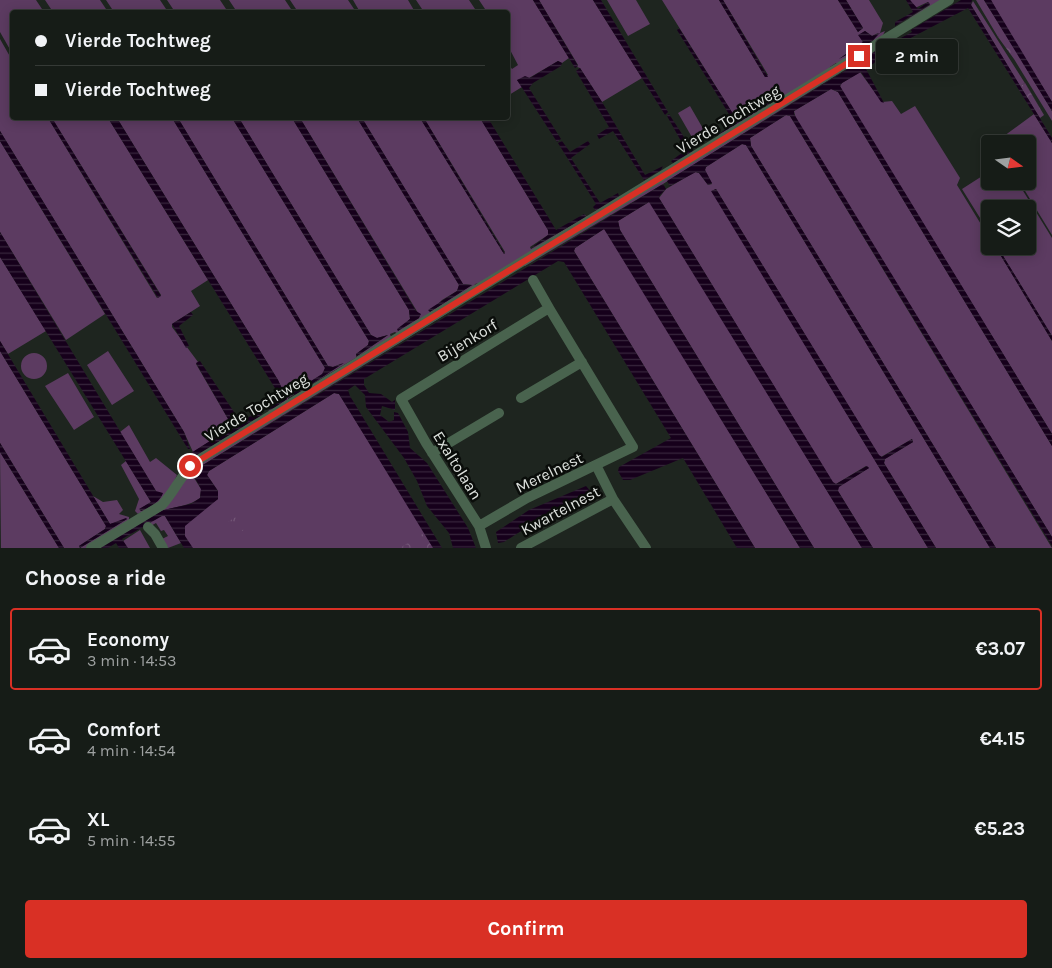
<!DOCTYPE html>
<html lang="en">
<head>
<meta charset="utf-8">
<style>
  body { margin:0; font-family:Karla,sans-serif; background:#232924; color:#f1f3f6; height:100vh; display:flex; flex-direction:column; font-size:19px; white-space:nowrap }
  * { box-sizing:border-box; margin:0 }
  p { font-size:16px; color:#9ea1a1 }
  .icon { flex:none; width:28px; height:28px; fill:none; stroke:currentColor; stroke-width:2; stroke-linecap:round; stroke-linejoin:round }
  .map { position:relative; height:548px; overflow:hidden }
  .sheet { display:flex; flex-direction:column; background:#161c17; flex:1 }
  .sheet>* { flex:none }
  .top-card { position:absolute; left:10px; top:10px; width:500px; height:110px; border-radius:5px; box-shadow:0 2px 12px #0003,0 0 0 1px #353a36; display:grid; align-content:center; height:110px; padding:0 25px; background:#161c17 }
  .needle { width:32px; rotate:104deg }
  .controls { position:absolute; left:981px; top:135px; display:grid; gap:10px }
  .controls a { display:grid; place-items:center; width:55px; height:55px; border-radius:5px; background:#161c17; box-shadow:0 2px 12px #0003,0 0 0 1px #353a36; font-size:25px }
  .end { position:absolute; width:22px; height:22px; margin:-11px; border:6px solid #d93025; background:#fff; box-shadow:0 0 0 2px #fff }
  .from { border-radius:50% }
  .bubble { position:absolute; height:35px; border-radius:5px; background:#161c17; box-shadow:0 2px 12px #0003,0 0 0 1px #353a36; font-size:16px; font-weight:700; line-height:35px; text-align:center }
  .top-card b { display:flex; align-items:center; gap:18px; height:48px; font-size:19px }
  .top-card b+b { border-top:1px solid #353a36 }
  .top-card i { width:12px; height:12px; background:#f1f3f6 }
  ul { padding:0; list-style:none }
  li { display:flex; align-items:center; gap:15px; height:82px; margin:0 10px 8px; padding:0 15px; border:2px solid transparent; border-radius:5px }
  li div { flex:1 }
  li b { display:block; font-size:19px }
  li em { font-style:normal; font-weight:700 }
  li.on { border-color:#d93025 }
  li>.icon { width:45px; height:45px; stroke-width:1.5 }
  h2 { padding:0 25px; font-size:22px; line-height:60px }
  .primary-button { display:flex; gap:10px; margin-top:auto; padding:10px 25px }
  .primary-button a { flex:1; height:58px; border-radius:5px; background:#d93025; color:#fff; font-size:20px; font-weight:700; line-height:58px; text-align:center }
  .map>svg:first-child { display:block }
</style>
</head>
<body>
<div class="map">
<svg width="1052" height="548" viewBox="0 0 1052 548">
  <defs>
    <pattern id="forest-crowns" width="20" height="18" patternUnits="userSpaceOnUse" patternTransform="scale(1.25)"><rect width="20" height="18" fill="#5c3b61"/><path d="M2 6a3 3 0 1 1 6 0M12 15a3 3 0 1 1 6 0" fill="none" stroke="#735777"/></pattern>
    <pattern id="park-tufts" width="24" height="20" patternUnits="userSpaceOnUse" patternTransform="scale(1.25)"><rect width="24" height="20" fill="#5c3b61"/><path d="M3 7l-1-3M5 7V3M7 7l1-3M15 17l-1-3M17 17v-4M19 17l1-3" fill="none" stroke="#735777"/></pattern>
    <pattern id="water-rules" width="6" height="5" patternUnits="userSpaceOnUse" patternTransform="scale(1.25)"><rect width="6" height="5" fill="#16001b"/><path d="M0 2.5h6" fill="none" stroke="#37253c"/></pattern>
  </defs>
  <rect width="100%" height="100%" fill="#1e251f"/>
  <path fill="#5c3b61" d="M 0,0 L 36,0 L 44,12 L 12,12 L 12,53 L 0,32 Z
    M 45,0 L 100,0 L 108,12 L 53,12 Z
    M 106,0 L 160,0 L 168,12 L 114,12 Z
    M 167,0 L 220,0 L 228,12 L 175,12 Z
    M 229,0 L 285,0 L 293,12 L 237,12 Z
    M 290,0 L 348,0 L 356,12 L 298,12 Z
    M 353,0 L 408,0 L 415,12 L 360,12 Z
    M 416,0 L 469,0 L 477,12 L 424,12 Z
    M 479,0 L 533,0 L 569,58 L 562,63 L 558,61 L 529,78 L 517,80 L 522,87 L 509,95 L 508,63 L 512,69 L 518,65 L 508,46 L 508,12 L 487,12 Z
    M 539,0 L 593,0 L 642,78 L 602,102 L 580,68 L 577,67 L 578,65 Z
    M 607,0 L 636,0 L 650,24 L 628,36 Z
    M 662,0 L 719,0 L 765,77 L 768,75 L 723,0 L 838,0 L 858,32 L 863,28 L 846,0 L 869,0 L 883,23 L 880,33 L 885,31 L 880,41 L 871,44 L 878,33 L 872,36 L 865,31 L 859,35 L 863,42 L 839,59 L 864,45 L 866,47 L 842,63 L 836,63 L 830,67 L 829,71 L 779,101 L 772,102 L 720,137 L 718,135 L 769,103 L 768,100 L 738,118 L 735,117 Z
    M 910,0 L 945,0 L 915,19 L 909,18 L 895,27 L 930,5 L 928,2 L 915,8 Z
    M 976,0 L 984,0 L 1004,32 L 998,37 Z
    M 991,0 L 1052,0 L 1052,102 L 997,13 Z
    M 973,1 L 1045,115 L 1025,83 L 1020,86 L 971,5 Z
    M 0,39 L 12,60 L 12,118 L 48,118 L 157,298 L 161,295 L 52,118 L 108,118 L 208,280 L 191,291 L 200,306 L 172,324 L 172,327 L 198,362 L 196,364 L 231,424 L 229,429 L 193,452 L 184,432 L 0,131 Z
    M 870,54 L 663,184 L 525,266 L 524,264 Z
    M 1019,56 L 1052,111 L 1052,121 L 1014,59 Z
    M 860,72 L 882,102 L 892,101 L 901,114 L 915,106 L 960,178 L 957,185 L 990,239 L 990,246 L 995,246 L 1052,341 L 1052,434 L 845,96 L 840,86 L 842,83 Z
    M 831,89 L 838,92 L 1052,446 L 1052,537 L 796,119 L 794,111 Z
    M 690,106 L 705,132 L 693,139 L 678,113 Z
    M 1034,114 L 1052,143 L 1052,235 L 1019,181 L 1028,181 L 1028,144 L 993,144 Z
    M 786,115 L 790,116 L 1052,548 L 996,548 L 751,146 L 750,138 Z
    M 117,118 L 172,118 L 325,368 L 323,374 L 299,388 L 343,363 L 333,367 L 328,366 L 178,118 L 232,118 L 369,341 L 368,345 L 356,354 L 356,357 L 388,335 L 377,338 L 371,335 L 239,118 L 292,118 L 409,310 L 410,319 L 397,331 L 419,318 L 418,313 L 300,118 L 357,118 L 459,285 L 457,291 L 442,300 L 430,312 L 472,285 L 463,284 L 362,118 L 420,118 L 504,254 L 505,252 L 424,118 L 480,118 L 548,230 L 548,235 L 530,247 L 531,249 L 586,217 L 584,214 L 587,217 L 482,282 L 475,284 L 474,287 L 398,334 L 395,332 L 390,334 L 391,337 L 288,398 L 289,401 L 272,413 L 268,411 L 287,399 L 278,380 Z
    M 0,141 L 105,314 L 66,340 L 0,232 Z
    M 742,144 L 746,145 L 990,548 L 936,548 L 884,463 L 885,459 L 913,442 L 912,439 L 881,457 L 879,456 L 716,189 L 712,191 L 928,548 L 873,548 L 838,491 L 838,487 L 869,468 L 866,466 L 836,484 L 833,483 L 659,198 L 666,189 L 695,172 L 699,173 L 708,185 L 712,184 L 705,170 L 706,167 Z
    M 990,171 L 990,181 L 1017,181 L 1052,238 L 1052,336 L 997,246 L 1028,246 L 1028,209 L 990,209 L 990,234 L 962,189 Z
    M 649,202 L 652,204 L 862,548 L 814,548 L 620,230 L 618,221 Z
    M 604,229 L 606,230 L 800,548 L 755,548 L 574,251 L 575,248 Z
    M 0,257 L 46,331 L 8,354 L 0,341 Z
    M 450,309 L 451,311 L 198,468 L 191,473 L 201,489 L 200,498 C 184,510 165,504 145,521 L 145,518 L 188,472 Z
    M 0,351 L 106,526 L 105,529 L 79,546 L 80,548 L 64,548 L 0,443 Z
    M 108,351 L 134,391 L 112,405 L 87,365 Z
    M21 366a13 13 0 1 1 26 0a13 13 0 1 1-26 0Z
    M 68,373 L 94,417 L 74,430 L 45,386 Z
    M 334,393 L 339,394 L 435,548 L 191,548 L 177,526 L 218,499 L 218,491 L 207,475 L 209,471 Z
    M 129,425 L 150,462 L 156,458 L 177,475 L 166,498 L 138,514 L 135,511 L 139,499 L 121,465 L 126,461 L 151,502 L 140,509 L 141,511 L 153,505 L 156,491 L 120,432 Z
    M 0,452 L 59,548 L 1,548 Z
    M 93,496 L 103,502 L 117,500 L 123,510 L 119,514 L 129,517 L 129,520 L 88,548 L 80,548 L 127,519 L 110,524 Z
    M 161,516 L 165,516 L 181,543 L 168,548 L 162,539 L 168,536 L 164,530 L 161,531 L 156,523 L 149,527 L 147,524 Z
    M 140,530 L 150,548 L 127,548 L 123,541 Z"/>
  <path fill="url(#forest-crowns)" d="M 1001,32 L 1004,32 L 1019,56 L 1017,59 L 1014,59 L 998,37 Z
    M 1025,83 L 1044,115 L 1040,118 L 1020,86 Z
    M 424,533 L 433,548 L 400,548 Z"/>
  <path fill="url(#park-tufts)" d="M 237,516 L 245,529 L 236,535 L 228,522 Z"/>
  <path fill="url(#water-rules)" d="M 533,0 L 539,0 L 578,66 L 575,68 Z
    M 593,0 L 601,0 L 668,112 L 665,115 Z
    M 719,0 L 723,0 L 768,77 L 765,77 Z
    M 838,0 L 846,0 L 863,28 L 858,32 Z
    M 906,0 L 910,0 L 918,9 L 928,2 L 930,4 L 895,26 L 895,22 L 913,12 Z
    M 961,0 L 972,0 L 971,5 L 1052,138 L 1052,143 L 968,8 L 901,43 L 866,69 L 884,103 L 881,102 L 861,72 L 842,83 L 840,86 L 1052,434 L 1052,446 L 838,92 L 831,89 L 794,111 L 794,114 L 1052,537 L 1052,546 L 790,116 L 786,115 L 750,138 L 751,146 L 996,548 L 990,548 L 746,145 L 742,144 L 706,167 L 705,170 L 712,183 L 708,185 L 699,173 L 696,172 L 670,186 L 667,181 L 869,56 L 864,45 L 839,59 L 863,42 L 858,35 L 865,31 L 872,36 L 880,33 L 871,42 L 877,51 L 912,32 L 911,30 Z
    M 984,0 L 991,0 L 1052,102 L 1052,111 Z
    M 679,28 L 735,117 L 738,118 L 768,100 L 770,103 L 718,135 L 731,125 L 732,119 L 677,30 Z
    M 558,61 L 562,63 L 561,66 L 533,83 L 529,88 L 561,139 L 557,142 L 517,80 L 525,76 L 530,78 Z
    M 580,68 L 602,102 L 645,175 L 663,166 L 661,170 L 644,180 L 613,131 L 599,139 L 597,135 L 609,127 L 576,71 Z
    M 669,114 L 693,151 L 673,163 L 671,161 L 686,150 L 667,116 Z
    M 48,118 L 52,118 L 161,296 L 158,298 Z
    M 108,118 L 117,118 L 278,380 L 287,399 L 272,410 L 268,409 L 279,401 L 278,393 Z
    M 172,118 L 178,118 L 328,366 L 333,367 L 344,363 L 295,395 L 292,393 L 322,374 L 325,368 Z
    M 232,118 L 239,118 L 371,335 L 377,338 L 388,335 L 357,356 L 356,354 L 368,345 L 369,341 Z
    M 292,118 L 300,118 L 416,311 L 421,314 L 419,318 L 398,331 L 397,329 L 410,319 L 409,310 Z
    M 357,118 L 362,118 L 463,284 L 472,285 L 430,312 L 428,310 L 457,291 L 459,285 Z
    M 420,118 L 424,118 L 505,254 L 504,254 Z
    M 480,118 L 488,118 L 556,230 L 584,214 L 586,217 L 530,249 L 548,235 L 548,230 Z
    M 0,131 L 184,432 L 190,449 L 188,449 L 0,141 Z
    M 562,141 L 570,152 L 588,141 L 590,144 L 571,158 L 600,203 L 618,193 L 619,196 L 596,211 L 593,207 L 596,204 L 558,143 Z
    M 663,184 L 666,189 L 660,195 L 659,198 L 833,482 L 836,484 L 867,466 L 869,468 L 839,487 L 838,491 L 873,548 L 862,548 L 649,202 L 618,221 L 620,230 L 814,548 L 800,548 L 604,229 L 575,248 L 574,251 L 755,548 L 737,548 L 683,458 L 630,480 L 623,480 L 618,471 L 619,467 L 671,438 L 564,262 L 558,261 L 364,379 L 364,385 L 369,393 L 381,394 L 392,402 L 395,400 L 395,410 L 382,406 L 380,415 L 389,422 L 394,420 L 394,412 L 398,413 L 408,432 L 410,448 L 427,463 L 468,528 L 476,548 L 453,548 L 449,533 L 427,506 L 417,481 L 404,458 L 366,407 L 365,395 L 355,385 L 348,390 L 350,396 L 442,548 L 433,548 L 339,394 L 334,393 L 209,471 L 207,475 L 218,491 L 218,499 L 185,526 L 185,536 L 193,548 L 184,548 L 165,516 L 162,516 L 122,539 L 128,548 L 119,548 L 116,543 L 108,548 L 99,548 L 163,510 L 191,504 L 200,498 L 201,489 L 195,478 L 190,477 L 198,468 Z
    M 716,189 L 879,455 L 882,457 L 912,439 L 913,442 L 885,459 L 884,463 L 936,548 L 928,548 L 711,191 Z
    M 0,232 L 156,491 L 163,493 C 160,502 150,508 141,511 L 139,509 L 151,502 L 0,257 Z
    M 995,246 L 997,246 L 1052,336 L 1052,341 Z
    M 191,312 L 193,315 L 179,326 L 189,346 L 186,348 L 172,324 Z
    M 0,341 L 110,524 L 126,518 L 127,519 L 80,548 L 79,546 L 105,529 L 106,526 L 0,351 Z
    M 200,361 L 240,421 L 260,412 L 262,415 L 196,456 L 191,453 L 229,429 L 231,424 L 196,363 Z
    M 0,443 L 64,548 L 59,548 L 0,452 Z
    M 586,486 L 593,494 L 558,513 L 538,520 L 504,542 L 498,543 L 496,532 L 529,510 Z"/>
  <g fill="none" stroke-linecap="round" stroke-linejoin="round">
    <path stroke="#49634e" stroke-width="10" d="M 533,280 L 549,308
      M 521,398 L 582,362
      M 432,453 L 499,413
      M 596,465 L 613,499 L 646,548
      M 479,526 L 527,498 L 633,447 L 549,308 L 401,399 L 426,443 L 479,526 L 486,548
      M 148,527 L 155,534 L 163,548
      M 91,548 L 162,505 C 176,490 182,471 200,459 L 949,0
      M 521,548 L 613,499"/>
  </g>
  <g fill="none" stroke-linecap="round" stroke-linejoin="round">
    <path stroke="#d93025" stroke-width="6" d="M 190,466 L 859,56"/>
  </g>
  <g text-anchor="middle" stroke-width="5" stroke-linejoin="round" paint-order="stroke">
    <g font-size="16" fill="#dde1dd" stroke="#0a0d0a">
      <text transform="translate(728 119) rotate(-31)" y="6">Vierde Tochtweg</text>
      <text transform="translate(467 340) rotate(-31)" y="6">Bijenkorf</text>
      <text transform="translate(256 407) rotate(-31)" y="6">Vierde Tochtweg</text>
      <text transform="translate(458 465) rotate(58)" y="6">Exaltolaan</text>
      <text transform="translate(549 472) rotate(-26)" y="6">Merelnest</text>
      <text transform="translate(560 510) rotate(-28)" y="6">Kwartelnest</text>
    </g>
  </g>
</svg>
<div class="controls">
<a><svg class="needle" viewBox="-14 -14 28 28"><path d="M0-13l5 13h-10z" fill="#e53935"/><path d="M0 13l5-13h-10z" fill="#9ea1a1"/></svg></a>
<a><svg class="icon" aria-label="layers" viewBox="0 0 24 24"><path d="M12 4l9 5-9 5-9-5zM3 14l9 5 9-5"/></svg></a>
</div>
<i class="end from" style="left:190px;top:466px"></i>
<i class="end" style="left:859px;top:56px"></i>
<div class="bubble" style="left:876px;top:39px;width:82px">2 min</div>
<div class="top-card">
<b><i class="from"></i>Vierde Tochtweg</b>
<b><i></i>Vierde Tochtweg</b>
</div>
</div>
<section class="sheet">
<h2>Choose a ride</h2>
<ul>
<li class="on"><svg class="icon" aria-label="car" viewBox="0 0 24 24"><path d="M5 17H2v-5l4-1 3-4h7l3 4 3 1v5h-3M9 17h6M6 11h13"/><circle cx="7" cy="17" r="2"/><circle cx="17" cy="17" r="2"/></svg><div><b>Economy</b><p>3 min · 14:53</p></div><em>€3.07</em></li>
<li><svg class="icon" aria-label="car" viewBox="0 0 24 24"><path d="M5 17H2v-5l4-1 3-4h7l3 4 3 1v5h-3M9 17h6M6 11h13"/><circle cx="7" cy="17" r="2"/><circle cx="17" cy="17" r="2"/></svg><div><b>Comfort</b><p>4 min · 14:54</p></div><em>€4.15</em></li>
<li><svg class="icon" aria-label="car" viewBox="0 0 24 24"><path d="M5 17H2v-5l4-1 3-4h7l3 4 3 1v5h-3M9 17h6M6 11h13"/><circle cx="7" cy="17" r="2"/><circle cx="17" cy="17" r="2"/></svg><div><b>XL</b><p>5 min · 14:55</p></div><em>€5.23</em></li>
</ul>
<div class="primary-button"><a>Confirm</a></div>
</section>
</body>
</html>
